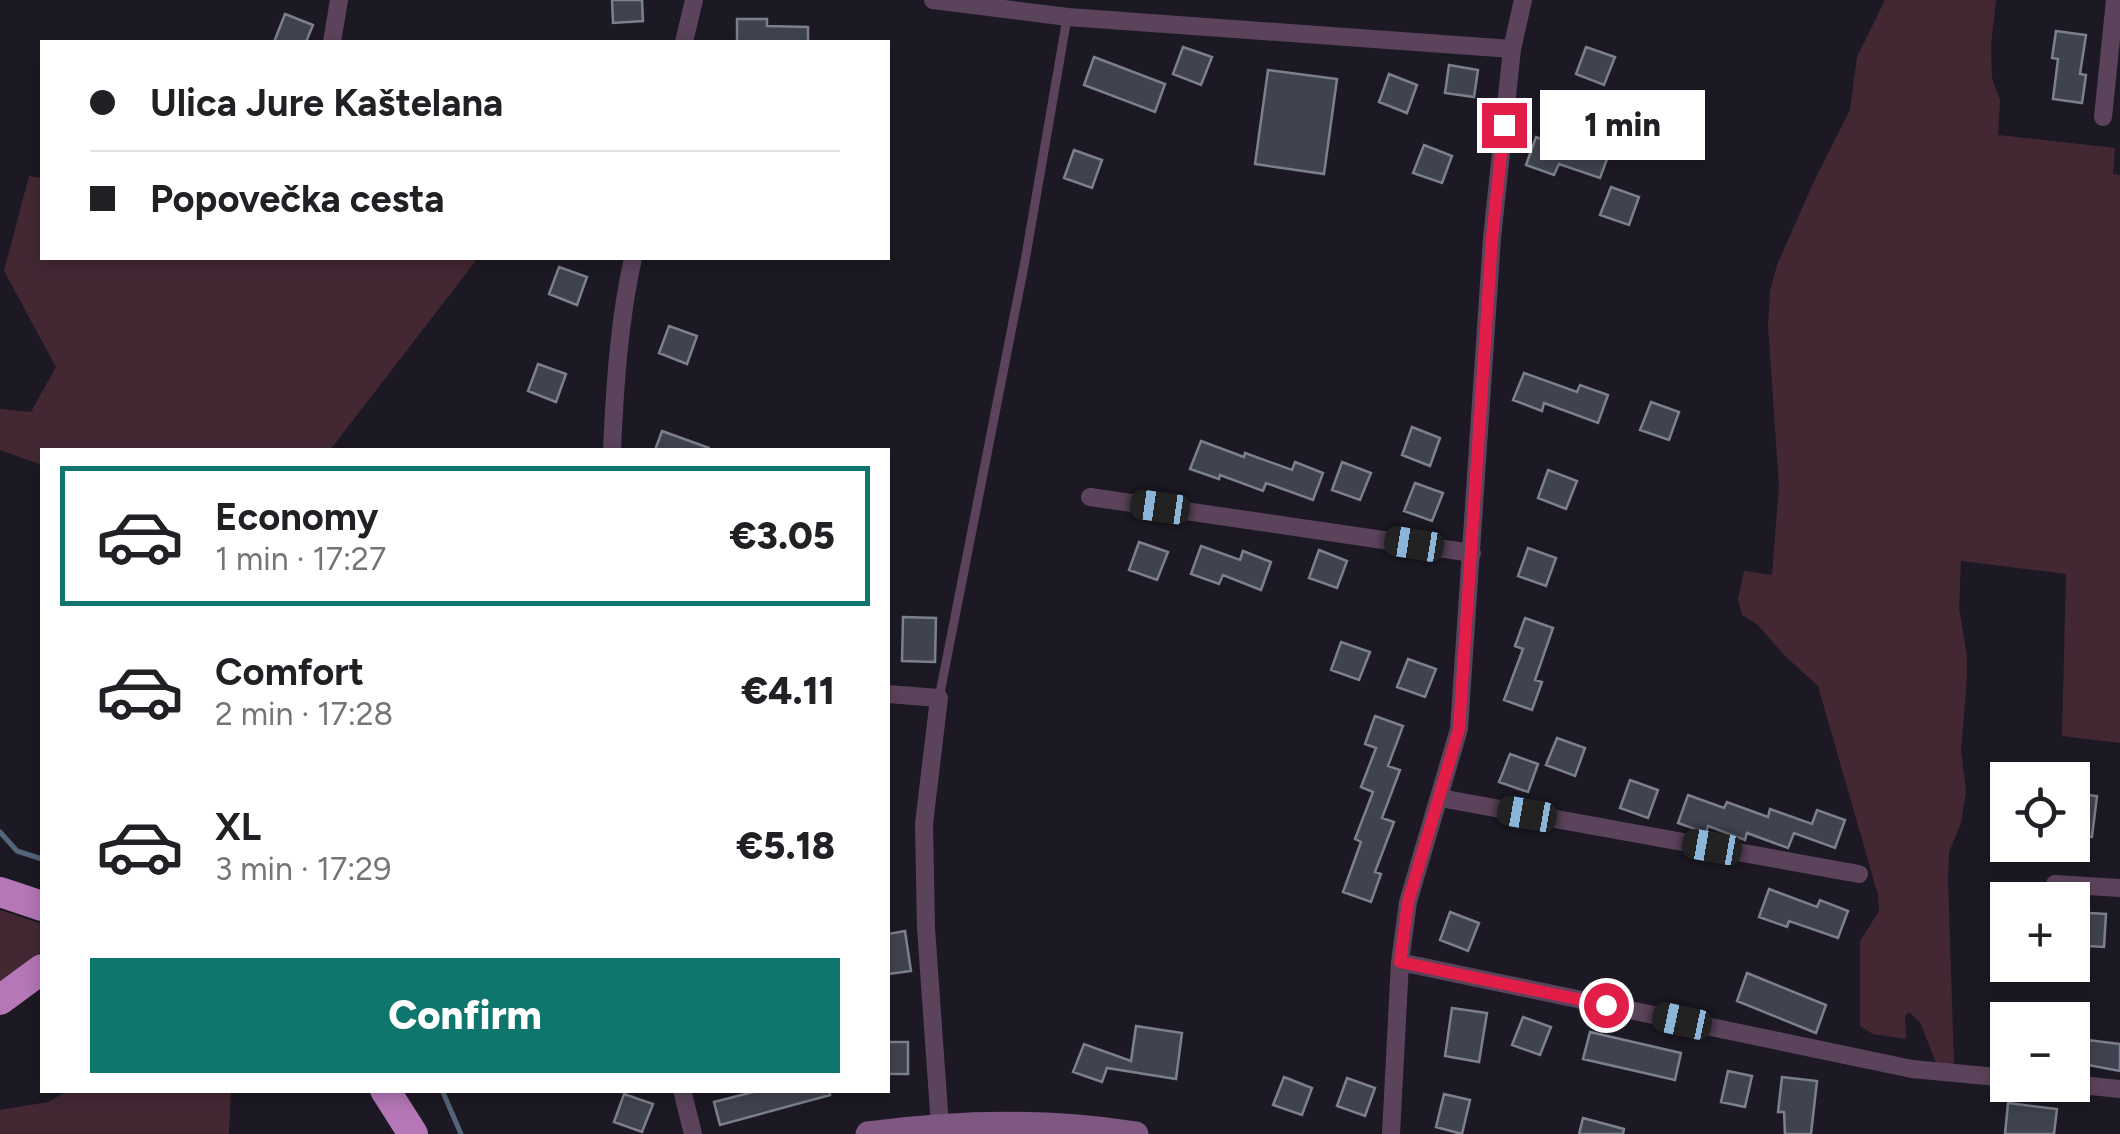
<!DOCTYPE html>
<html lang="en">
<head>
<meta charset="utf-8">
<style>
  body { margin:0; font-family:Figtree,sans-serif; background:#f2f2f2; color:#202124; height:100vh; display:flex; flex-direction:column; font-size:38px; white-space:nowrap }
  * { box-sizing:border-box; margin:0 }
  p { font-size:32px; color:#757577 }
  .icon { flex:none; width:55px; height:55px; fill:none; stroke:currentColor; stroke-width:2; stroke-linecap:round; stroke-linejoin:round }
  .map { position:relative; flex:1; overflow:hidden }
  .panel { position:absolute; left:40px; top:448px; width:850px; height:645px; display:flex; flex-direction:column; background:#fff; border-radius:0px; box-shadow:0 5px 15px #0003 }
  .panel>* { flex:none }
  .guide { position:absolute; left:40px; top:40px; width:850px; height:220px; border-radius:0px; box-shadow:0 5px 15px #0003; display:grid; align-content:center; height:220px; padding:0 50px; background:#fff }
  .buttons { position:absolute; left:1990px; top:762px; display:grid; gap:20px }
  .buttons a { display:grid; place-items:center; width:100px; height:100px; border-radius:0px; background:#fff; box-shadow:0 5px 15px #0003; font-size:50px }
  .end { position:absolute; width:45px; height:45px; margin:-22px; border:12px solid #e11d48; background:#fff; box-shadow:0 0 0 5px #fff }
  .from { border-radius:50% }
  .bubble { position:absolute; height:70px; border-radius:0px; background:#fff; box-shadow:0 5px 15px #0003; font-size:32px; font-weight:800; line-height:70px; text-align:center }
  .car { position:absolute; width:30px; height:60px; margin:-30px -15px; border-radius:12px; box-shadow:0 0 8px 2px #0007; background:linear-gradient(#222 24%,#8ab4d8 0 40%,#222 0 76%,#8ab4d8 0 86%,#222 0) }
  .guide b { display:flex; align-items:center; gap:35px; height:95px; font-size:38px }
  .guide b+b { border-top:2px solid #e0e0e0 }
  .guide i { width:25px; height:25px; background:#202124 }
  ul { padding:18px 0 0; list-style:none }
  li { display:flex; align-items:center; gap:30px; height:140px; margin:0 20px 15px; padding:0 30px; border:5px solid transparent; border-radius:0px }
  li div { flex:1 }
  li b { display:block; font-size:38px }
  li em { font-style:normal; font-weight:800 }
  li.on { border-color:#0f766e }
  li>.icon { width:90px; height:90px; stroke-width:1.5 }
  .action { display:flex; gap:20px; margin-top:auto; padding:20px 50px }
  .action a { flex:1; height:115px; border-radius:0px; background:#0f766e; color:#fff; font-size:40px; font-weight:800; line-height:115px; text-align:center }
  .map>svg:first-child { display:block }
</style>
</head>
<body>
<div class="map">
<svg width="2120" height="1134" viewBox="0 0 2120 1134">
  <rect width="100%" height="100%" fill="#1c1924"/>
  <path fill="#432834" d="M 1885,0 L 1996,0 L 1991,45 L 1992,78 L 2000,100 L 1998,135 L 2115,148 L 2113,174 L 2120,175 L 2120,743 L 2062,736 L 2066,574 L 1961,561 L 1959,608 L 1967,656 L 1967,678 L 1961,750 L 1966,791 L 1961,823 L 1949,852 L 1948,879 L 1954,1065 L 1936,1063 L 1920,1022 L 1909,1012 L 1905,1016 L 1906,1039 L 1873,1034 L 1860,1026 L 1860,941 L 1879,911 L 1878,895 L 1818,686 L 1784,655 L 1758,625 L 1742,615 L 1738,600 L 1744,571 L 1772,575 L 1779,486 L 1768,325 L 1770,291 L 1777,265 L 1815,179 L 1850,110 L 1857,57 Z
    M 29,176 L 42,178 L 42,258 L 478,258 L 330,450 L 42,450 L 42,465 L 0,450 L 0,409 L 31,412 L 56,367 L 4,271 Z
    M 0,910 L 42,924 L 42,951 L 0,984 Z
    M 69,1090 L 231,1090 L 229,1134 L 0,1134 L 0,1110 L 48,1102 Z"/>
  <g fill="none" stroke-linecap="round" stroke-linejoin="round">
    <path stroke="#536579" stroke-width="5" d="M 0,832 L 17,851 L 42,859
      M 442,1090 L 461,1134"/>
  </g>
  <path fill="#40434f" stroke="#7c808e" stroke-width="2.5" d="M 612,0 L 642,0 L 643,21 L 613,23 Z
    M 285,14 L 313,25 L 306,42 L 274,42 Z
    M 737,19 L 767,19 L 767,26 L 808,27 L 808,42 L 737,42 Z
    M 2056,31 L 2086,35 L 2080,74 L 2086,75 L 2082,103 L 2053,99 L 2058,59 L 2052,58 Z
    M 1183,47 L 1212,57 L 1201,85 L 1173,74 Z
    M 1586,47 L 1615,57 L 1604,85 L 1576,74 Z
    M 1094,57 L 1165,84 L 1155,112 L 1084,85 Z
    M 1449,65 L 1478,70 L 1474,97 L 1445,93 Z
    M 1268,70 L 1337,79 L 1324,174 L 1255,164 Z
    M 1389,74 L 1417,85 L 1407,113 L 1379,102 Z
    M 1536,137 L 1577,152 L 1582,140 L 1610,151 L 1600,178 L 1559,164 L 1554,175 L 1526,165 Z
    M 1424,145 L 1452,156 L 1442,183 L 1413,173 Z
    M 1074,150 L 1102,160 L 1092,188 L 1064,178 Z
    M 1611,187 L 1639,197 L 1629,225 L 1600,215 Z
    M 559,267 L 587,277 L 577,305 L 549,294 Z
    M 669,326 L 697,336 L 687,364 L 659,353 Z
    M 538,364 L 566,374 L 556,402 L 528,391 Z
    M 1524,373 L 1577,392 L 1580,385 L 1608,395 L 1598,423 L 1544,403 L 1542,411 L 1513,400 Z
    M 1651,402 L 1679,412 L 1669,440 L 1640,430 Z
    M 1412,427 L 1440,438 L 1430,466 L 1402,455 Z
    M 662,431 L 709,448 L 709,450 L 655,450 Z
    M 1201,441 L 1244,457 L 1245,453 L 1292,470 L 1295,462 L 1323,473 L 1313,500 L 1266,483 L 1263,491 L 1220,475 L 1219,479 L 1190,469 Z
    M 1342,462 L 1371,473 L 1360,500 L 1332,490 Z
    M 1548,470 L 1577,481 L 1566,509 L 1538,498 Z
    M 1415,483 L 1443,493 L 1432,521 L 1404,511 Z
    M 1139,542 L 1168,552 L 1157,580 L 1129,570 Z
    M 1201,546 L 1240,560 L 1243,551 L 1271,562 L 1261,590 L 1223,575 L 1219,584 L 1191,574 Z
    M 1528,548 L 1556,558 L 1546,586 L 1518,576 Z
    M 1319,550 L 1347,561 L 1337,588 L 1309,578 Z
    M 903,617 L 936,618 L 935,662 L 902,661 Z
    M 1525,618 L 1553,628 L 1535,680 L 1542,682 L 1532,710 L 1504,700 L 1523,649 L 1515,646 Z
    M 1341,642 L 1370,652 L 1359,680 L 1331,670 Z
    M 1408,659 L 1436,669 L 1425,697 L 1397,687 Z
    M 1375,716 L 1403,726 L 1388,766 L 1400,770 L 1382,818 L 1394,822 L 1375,872 L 1381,874 L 1371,902 L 1343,892 L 1361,842 L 1355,839 L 1373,792 L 1361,787 L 1376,748 L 1365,744 Z
    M 1557,738 L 1585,748 L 1575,776 L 1546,765 Z
    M 1510,754 L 1538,764 L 1528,792 L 1499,782 Z
    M 1630,780 L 1658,790 L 1648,818 L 1620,808 Z
    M 2072,793 L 2097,796 L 2092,837 L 2072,835 Z
    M 1688,795 L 1724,808 L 1727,802 L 1768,817 L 1770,809 L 1812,824 L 1817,810 L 1845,820 L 1835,848 L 1794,833 L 1788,848 L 1747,833 L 1745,840 L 1708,826 L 1706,833 L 1678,823 Z
    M 1769,889 L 1817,907 L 1820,900 L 1848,911 L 1838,938 L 1789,921 L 1787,927 L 1759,917 Z
    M 1450,912 L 1479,923 L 1468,951 L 1440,940 Z
    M 2072,912 L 2106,914 L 2104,947 L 2072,945 Z
    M 905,931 L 911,971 L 888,974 L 888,934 Z
    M 1747,973 L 1826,1005 L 1816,1033 L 1737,1001 Z
    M 1452,1008 L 1487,1013 L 1479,1062 L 1445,1056 Z
    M 1523,1017 L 1551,1027 L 1540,1055 L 1512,1045 Z
    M 1136,1026 L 1182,1033 L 1176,1079 L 1107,1068 L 1102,1082 L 1073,1072 L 1084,1044 L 1131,1061 Z
    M 1590,1032 L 1681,1053 L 1675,1080 L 1583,1059 Z
    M 2072,1038 L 2120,1044 L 2120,1071 L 2072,1062 Z
    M 888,1042 L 908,1042 L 908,1074 L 888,1074 Z
    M 1728,1071 L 1752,1076 L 1745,1107 L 1721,1102 Z
    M 1284,1077 L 1312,1088 L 1302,1115 L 1273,1105 Z
    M 1782,1077 L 1817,1081 L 1811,1134 L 1785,1134 L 1784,1112 L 1778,1112 Z
    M 1347,1078 L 1375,1088 L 1365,1116 L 1337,1106 Z
    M 761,1090 L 829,1090 L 830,1095 L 720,1125 L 714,1102 Z
    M 624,1094 L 653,1104 L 642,1132 L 614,1122 Z
    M 1444,1094 L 1470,1100 L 1462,1134 L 1436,1127 Z
    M 2008,1103 L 2057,1109 L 2054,1134 L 2005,1134 Z
    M 1583,1118 L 1624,1129 L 1623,1134 L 1579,1134 Z"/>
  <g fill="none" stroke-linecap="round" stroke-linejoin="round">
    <path stroke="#5b435c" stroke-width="9" d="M 939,698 L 1025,261 L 1067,18"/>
    <path stroke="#5b435c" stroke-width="18" d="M 933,0 L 1068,17 L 1512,49
      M 332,42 L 339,0
      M 684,42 L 694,0
      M 2103,117 L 2115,0
      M 612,450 C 615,385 619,321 633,258
      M 1090,497 L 1472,553
      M 888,694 L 939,698 L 924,824 L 926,928 L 940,1126
      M 1440,798 L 1859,874
      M 2055,884 L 2120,888
      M 1400,962 L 1912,1069 L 2008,1078
      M 2072,1084 L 2120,1089
      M 682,1090 L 693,1134
      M 1391,1134 L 1400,962 L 1408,902 L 1459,729 L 1492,238 L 1512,49 L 1523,0"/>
    <path stroke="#7f5881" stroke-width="25" d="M 868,1134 C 958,1122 1047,1120 1136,1134"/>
    <path stroke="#b577b7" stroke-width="30" d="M 0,892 L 42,906
      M 0,1000 L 42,969
      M 385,1090 L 413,1134"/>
  </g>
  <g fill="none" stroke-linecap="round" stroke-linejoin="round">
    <path stroke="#e11d48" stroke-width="12" d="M 1504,125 L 1492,238 L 1459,729 L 1408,902 L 1400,962 L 1606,1005"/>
  </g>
</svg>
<div class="buttons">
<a><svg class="icon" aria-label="locate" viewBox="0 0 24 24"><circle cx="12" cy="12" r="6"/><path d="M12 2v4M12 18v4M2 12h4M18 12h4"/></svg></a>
<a>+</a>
<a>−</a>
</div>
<i class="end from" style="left:1606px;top:1005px"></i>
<i class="end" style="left:1504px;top:125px"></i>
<div class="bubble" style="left:1540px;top:90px;width:165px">1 min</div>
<i class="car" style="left:1160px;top:507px;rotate:278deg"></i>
<i class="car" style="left:1414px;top:544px;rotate:279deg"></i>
<i class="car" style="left:1527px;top:814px;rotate:280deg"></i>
<i class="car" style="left:1712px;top:847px;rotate:280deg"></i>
<i class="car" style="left:1682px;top:1021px;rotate:282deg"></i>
<div class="guide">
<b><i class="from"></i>Ulica Jure Kaštelana</b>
<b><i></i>Popovečka cesta</b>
</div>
<section class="panel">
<ul>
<li class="on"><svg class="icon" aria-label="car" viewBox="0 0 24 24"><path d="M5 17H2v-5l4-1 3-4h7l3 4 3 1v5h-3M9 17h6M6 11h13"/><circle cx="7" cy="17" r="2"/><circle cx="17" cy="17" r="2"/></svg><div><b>Economy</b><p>1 min · 17:27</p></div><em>€3.05</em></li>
<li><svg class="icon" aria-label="car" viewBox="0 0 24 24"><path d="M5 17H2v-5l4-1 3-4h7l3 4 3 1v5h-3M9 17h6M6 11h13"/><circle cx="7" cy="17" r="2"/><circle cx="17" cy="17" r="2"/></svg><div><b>Comfort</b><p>2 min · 17:28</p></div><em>€4.11</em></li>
<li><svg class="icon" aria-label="car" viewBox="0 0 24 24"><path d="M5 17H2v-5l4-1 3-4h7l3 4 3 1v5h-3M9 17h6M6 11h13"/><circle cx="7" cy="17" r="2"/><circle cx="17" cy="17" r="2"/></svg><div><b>XL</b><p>3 min · 17:29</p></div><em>€5.18</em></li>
</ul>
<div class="action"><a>Confirm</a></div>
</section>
</div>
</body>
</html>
